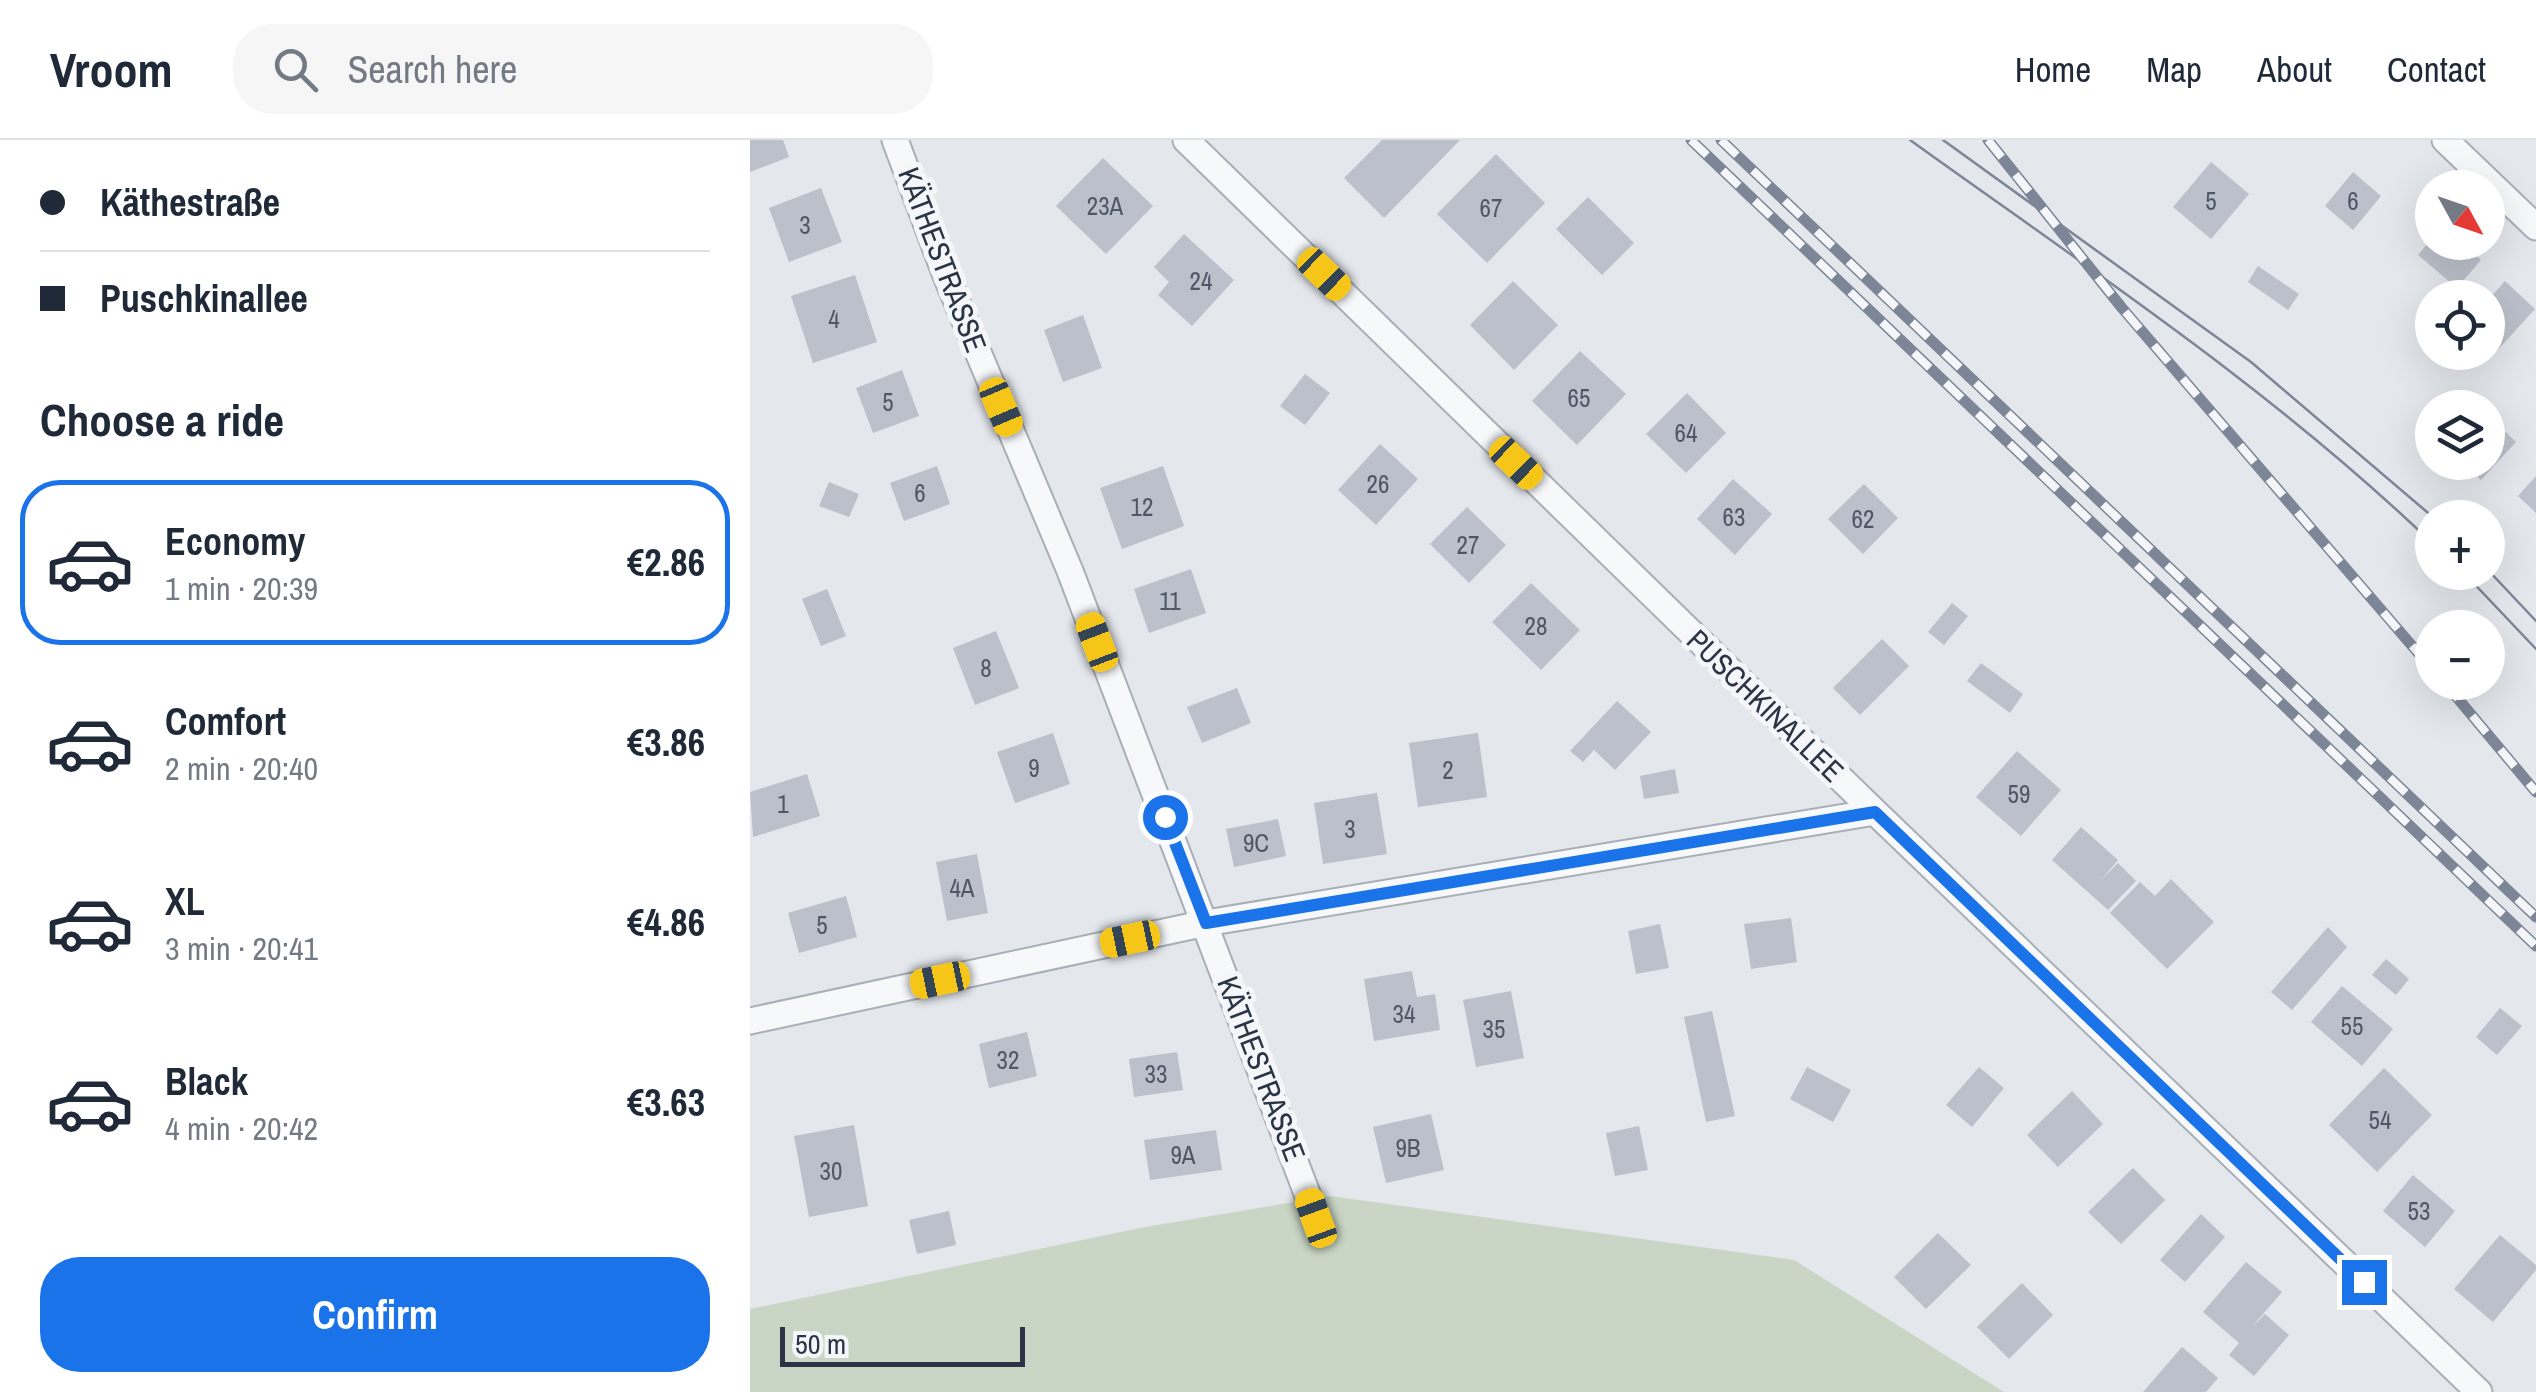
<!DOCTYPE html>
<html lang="en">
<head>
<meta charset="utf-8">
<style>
  body { margin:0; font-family:"Archivo Narrow",sans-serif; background:#f6f6f7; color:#1f2937; height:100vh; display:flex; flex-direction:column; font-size:38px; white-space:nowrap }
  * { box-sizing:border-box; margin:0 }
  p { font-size:32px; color:#747a83 }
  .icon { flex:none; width:55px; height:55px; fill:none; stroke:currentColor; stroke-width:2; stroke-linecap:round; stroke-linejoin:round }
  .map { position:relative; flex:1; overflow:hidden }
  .drawer { display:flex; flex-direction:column; background:#fff; width:750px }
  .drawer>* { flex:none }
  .banner { display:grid; align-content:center; height:220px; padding:0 40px; background:#fff }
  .needle { width:65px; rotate:130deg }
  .controls { position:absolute; left:1665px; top:30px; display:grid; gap:20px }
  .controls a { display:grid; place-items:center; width:90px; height:90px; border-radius:50%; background:#fff; box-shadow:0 10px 40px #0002; font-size:50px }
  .scale { position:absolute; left:30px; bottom:25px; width:245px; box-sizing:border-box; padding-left:10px; border:5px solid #2b3445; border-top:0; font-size:28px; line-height:35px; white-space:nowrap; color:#2b3445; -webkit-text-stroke:8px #f4f6f9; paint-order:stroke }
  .end { position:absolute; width:45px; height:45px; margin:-22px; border:12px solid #1a73e8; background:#fff; box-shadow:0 0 0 5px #fff }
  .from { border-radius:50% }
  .car { position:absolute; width:30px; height:60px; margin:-30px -15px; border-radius:12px; box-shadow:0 0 8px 2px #0007; background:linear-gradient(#f5c518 24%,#345 0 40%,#f5c518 0 76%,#345 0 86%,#f5c518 0) }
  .banner b { display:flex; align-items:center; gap:35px; height:95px; font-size:38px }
  .banner b+b { border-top:2px solid #e0e1e3 }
  .banner i { width:25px; height:25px; background:#1f2937 }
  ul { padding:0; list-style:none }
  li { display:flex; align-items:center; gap:30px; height:165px; margin:0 20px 15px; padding:0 20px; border:5px solid transparent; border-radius:40px }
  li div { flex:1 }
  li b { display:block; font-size:38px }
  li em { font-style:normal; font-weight:700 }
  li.selected { border-color:#1a73e8 }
  li>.icon { width:90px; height:90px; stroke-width:1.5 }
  h2 { padding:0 40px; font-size:45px; line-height:120px }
  .action { display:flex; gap:20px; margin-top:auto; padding:20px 40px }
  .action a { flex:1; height:115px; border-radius:40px; background:#1a73e8; color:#fff; font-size:40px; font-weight:700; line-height:115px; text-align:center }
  header { display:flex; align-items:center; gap:60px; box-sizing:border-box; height:140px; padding:0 50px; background:#fff; border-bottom:2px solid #e0e1e3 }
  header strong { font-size:48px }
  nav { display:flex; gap:55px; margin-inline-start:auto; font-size:35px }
  .search { width:700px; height:90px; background:#f6f6f7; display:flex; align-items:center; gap:25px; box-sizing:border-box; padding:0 35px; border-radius:40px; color:#747a83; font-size:38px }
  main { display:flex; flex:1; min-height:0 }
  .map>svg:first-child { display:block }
</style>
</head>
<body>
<header>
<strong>Vroom</strong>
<div class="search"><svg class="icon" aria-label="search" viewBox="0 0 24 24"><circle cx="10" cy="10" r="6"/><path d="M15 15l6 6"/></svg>Search here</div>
<nav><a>Home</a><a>Map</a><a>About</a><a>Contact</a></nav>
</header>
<main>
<section class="drawer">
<div class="banner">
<b><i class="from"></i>Käthestraße</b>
<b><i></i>Puschkinallee</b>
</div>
<h2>Choose a ride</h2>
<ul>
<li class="selected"><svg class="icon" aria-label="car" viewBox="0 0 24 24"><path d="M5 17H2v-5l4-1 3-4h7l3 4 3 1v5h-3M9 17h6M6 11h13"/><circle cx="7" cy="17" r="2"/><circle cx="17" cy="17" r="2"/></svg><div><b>Economy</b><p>1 min · 20:39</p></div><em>€2.86</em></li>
<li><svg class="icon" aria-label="car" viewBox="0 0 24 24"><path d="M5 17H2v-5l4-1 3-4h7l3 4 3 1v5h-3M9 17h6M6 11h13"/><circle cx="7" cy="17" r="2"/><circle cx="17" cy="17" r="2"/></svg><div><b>Comfort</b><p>2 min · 20:40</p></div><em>€3.86</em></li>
<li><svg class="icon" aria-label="car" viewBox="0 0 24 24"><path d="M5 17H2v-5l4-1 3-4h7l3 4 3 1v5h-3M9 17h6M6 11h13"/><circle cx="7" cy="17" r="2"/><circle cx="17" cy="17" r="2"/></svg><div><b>XL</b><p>3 min · 20:41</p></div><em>€4.86</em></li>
<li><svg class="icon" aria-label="car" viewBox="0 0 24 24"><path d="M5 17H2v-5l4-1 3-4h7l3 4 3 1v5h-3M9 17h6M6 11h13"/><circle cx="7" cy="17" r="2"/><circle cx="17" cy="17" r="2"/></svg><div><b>Black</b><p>4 min · 20:42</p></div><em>€3.63</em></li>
</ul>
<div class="action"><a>Confirm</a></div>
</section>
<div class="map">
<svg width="1786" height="1252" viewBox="0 0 1786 1252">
  <rect width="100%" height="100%" fill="#e4e7ec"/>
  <path fill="#c9d6c5" d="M 580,1056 L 1044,1120 L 1254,1252 L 0,1252 L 0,1169 L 395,1087 Z"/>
  <path fill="#bbc0ca" d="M 0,0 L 33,0 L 39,17 L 0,32 Z
    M 632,0 L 710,0 L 634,78 L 594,38 Z
    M 746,14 L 795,63 L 737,123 L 687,74 Z
    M 353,18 L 403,66 L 356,114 L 306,66 Z
    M 1461,22 L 1499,54 L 1461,99 L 1423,67 Z
    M 1603,32 L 1631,56 L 1603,90 L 1575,66 Z
    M 71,48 L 92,102 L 39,122 L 19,68 Z
    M 838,57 L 884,103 L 852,135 L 806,89 Z
    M 434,94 L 484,140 L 442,186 L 408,155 L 419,142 L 404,127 Z
    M 1682,98 L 1682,102 L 1710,102 L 1731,120 L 1707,148 L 1668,115 Z
    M 1508,126 L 1549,154 L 1538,170 L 1498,142 Z
    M 105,135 L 127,202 L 63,223 L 41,156 Z
    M 763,141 L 808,185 L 764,230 L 720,185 Z
    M 1755,141 L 1785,169 L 1744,214 L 1738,208 L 1738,160 Z
    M 333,175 L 352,228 L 313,242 L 294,190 Z
    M 830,211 L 876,254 L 827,305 L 782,261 Z
    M 152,230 L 169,276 L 123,293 L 106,248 Z
    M 555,234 L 580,253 L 555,285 L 530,266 Z
    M 937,253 L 976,293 L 936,333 L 896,294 Z
    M 1738,275 L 1766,302 L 1731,340 L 1713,322 L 1738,322 Z
    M 630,304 L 668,339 L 626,385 L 588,350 Z
    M 187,326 L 200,364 L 154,381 L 140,343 Z
    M 413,326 L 434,386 L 372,409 L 350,348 Z
    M 1786,336 L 1786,373 L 1768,356 Z
    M 983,339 L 1022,374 L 985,415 L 947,379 Z
    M 79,342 L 109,354 L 99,377 L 69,366 Z
    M 1114,344 L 1148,378 L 1113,414 L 1078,379 Z
    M 717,367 L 756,405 L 719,443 L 680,404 Z
    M 441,429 L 456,473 L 399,493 L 384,449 Z
    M 781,443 L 830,490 L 791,530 L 742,482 Z
    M 77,449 L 96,496 L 71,506 L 52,459 Z
    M 1202,463 L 1218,476 L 1194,505 L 1178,492 Z
    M 246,491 L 269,548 L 225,565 L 203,508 Z
    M 1132,499 L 1159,526 L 1110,575 L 1083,548 Z
    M 1231,523 L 1273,554 L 1260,573 L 1217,541 Z
    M 487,548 L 501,583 L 452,603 L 437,567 Z
    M 867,561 L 901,592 L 865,630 L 844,610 L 833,622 L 820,611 Z
    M 303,593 L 320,644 L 265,663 L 247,612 Z
    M 728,593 L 737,657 L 668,667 L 659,603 Z
    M 1267,611 L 1311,650 L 1271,696 L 1226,657 Z
    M 925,629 L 929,653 L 894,659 L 890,636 Z
    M 57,634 L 70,676 L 3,697 L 0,652 Z
    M 627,653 L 637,714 L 573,724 L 564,663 Z
    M 528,679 L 536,716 L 484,727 L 476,689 Z
    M 1331,687 L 1368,720 L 1351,740 L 1368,723 L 1386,741 L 1358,770 L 1302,720 Z
    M 227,714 L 238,773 L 197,781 L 186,722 Z
    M 1421,739 L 1464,782 L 1417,829 L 1360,773 L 1390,742 L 1405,756 Z
    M 96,756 L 107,797 L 49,813 L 38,773 Z
    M 1041,778 L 1047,822 L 1001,829 L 994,784 Z
    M 910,784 L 919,828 L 886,834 L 878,791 Z
    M 1578,787 L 1597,807 L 1542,870 L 1521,852 Z
    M 1636,819 L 1659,839 L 1646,855 L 1622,835 Z
    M 662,831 L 667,857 L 685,854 L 690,890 L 624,901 L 614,839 Z
    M 1592,846 L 1643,889 L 1612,926 L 1561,882 Z
    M 761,851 L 774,918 L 726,927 L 713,860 Z
    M 1750,868 L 1772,886 L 1747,915 L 1726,897 Z
    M 962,871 L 985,976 L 956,982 L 934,877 Z
    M 277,892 L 287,936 L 239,948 L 229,904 Z
    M 427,912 L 433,950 L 384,957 L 379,919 Z
    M 1057,927 L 1101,950 L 1083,982 L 1040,959 Z
    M 1229,927 L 1254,948 L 1222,987 L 1196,965 Z
    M 1634,928 L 1682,975 L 1627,1032 L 1579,985 Z
    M 1322,951 L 1353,984 L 1308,1027 L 1277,995 Z
    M 681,974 L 694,1030 L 636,1043 L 623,987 Z
    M 104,985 L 118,1066 L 59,1077 L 44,996 Z
    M 889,986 L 898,1030 L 865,1036 L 856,993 Z
    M 466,990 L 472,1030 L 400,1040 L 394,1000 Z
    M 1383,1028 L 1415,1060 L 1371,1104 L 1338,1072 Z
    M 1663,1035 L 1705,1071 L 1675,1107 L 1633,1071 Z
    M 199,1071 L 206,1105 L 167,1114 L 159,1080 Z
    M 1451,1074 L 1475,1097 L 1435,1142 L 1410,1120 Z
    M 1188,1093 L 1221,1125 L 1176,1169 L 1144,1137 Z
    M 1750,1095 L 1786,1125 L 1786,1130 L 1743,1182 L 1704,1149 Z
    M 1496,1122 L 1532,1152 L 1501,1188 L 1515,1174 L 1539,1195 L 1504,1236 L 1479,1215 L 1489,1203 L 1453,1172 Z
    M 1272,1143 L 1303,1175 L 1259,1219 L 1227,1187 Z
    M 1432,1207 L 1468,1238 L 1456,1252 L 1393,1252 Z"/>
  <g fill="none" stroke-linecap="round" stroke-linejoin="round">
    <defs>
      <path id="street" d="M 145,0 L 196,136 L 320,431 L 566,1077
        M 436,0 L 1125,672 L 1729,1252
        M 1695,0 L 1786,87
        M 0,881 L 456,783 L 1125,672"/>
    </defs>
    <use href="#street" stroke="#a9aeb7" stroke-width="29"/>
    <use href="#street" stroke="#f7f8fa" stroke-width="25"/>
    <path stroke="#7d8696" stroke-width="2.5" d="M 1160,0 C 1338,128 1523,250 1682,403
      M 1193,0 L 1501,222 L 1684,378
      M 1738,430 L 1786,481
      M 1713,432 L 1786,509"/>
    <defs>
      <path id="rail" d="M 941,0 L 1786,806
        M 971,0 L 1786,777
        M 1238,0 L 1372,168 L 1682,529
        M 1694,542 L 1786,652"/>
    </defs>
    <use href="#rail" stroke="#7d8696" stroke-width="11"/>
    <use href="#rail" stroke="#f4f6f9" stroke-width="8" stroke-dasharray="22" stroke-linecap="butt"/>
  </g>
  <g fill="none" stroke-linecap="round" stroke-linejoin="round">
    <path stroke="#1a73e8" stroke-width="12" d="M 415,677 L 456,783 L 1125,672 L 1614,1142"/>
  </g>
  <g text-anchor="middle" stroke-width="10" stroke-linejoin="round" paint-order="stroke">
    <g font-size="25" fill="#4f5766">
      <text x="1461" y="70">5</text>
      <text x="1603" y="70">6</text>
      <text x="355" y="75">23A</text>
      <text x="741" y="77">67</text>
      <text x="55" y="94">3</text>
      <text x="451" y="150">24</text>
      <text x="84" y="188">4</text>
      <text x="829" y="267">65</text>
      <text x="138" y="271">5</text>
      <text x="936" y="302">64</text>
      <text x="628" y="353">26</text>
      <text x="170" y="362">6</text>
      <text x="392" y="376">12</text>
      <text x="984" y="386">63</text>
      <text x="1113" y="388">62</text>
      <text x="718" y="414">27</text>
      <text x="420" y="470">11</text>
      <text x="786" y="495">28</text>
      <text x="236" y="537">8</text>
      <text x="284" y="637">9</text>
      <text x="698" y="639">2</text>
      <text x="1269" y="663">59</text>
      <text x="33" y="673">1</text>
      <text x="600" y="698">3</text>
      <text x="506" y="712">9C</text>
      <text x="212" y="757">4A</text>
      <text x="72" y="794">5</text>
      <text x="654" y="883">34</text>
      <text x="1602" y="895">55</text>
      <text x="744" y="898">35</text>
      <text x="258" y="929">32</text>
      <text x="406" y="943">33</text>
      <text x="1630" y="989">54</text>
      <text x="658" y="1017">9B</text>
      <text x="433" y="1024">9A</text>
      <text x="81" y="1040">30</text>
      <text x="1669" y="1080">53</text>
    </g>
    <g font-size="30" fill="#2b3445" stroke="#f4f6f9">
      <text transform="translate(192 120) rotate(69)" y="10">KÄTHESTRASSE</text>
      <text transform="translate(1015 566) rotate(44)" y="10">PUSCHKINALLEE</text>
      <text transform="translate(511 929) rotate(69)" y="10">KÄTHESTRASSE</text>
    </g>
  </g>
</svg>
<div class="controls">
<a><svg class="needle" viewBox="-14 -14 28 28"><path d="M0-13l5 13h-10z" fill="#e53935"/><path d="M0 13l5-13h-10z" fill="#747a83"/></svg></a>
<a><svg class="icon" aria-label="locate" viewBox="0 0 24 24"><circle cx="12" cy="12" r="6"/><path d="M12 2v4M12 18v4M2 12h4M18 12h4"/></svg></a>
<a><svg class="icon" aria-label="layers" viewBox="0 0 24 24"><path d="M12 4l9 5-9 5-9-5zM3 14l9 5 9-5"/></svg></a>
<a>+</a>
<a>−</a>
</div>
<div class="scale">50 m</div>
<i class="end from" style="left:415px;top:677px"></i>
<i class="end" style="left:1614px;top:1142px"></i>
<i class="car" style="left:574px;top:134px;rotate:134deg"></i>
<i class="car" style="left:251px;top:267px;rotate:157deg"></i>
<i class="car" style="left:766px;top:323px;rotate:134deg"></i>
<i class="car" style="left:347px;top:502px;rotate:339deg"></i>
<i class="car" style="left:380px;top:799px;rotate:258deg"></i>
<i class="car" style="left:190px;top:840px;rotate:258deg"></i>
<i class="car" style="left:566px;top:1078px;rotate:340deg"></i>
</div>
</main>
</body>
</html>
